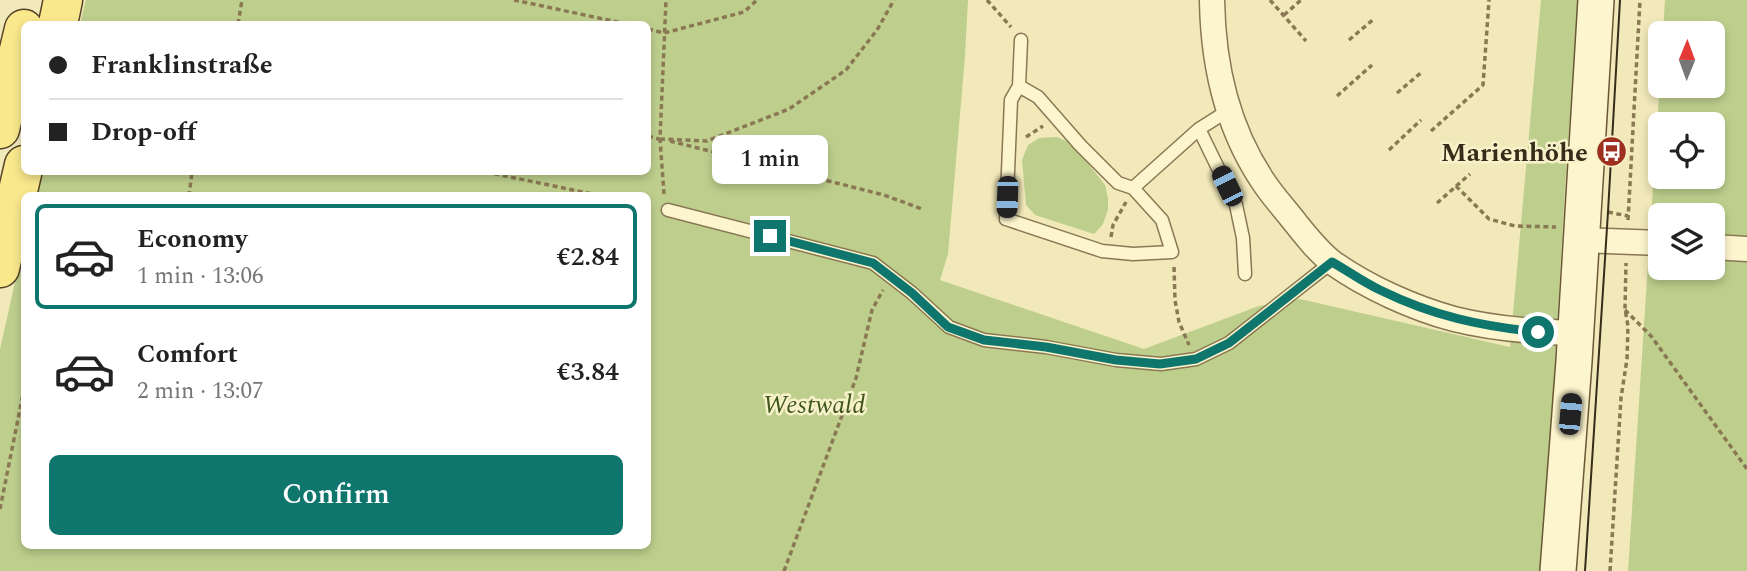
<!DOCTYPE html>
<html lang="en">
<head>
<meta charset="utf-8">
<style>
  body { margin:0; font-family:Spectral,serif; background:#f2f2f2; color:#222; height:100vh; display:flex; flex-direction:column; font-size:26px; white-space:nowrap }
  * { box-sizing:border-box; margin:0 }
  p { font-size:23px; color:#767676 }
  .icon { flex:none; width:38px; height:38px; fill:none; stroke:currentColor; stroke-width:2; stroke-linecap:round; stroke-linejoin:round }
  .map { position:relative; flex:1; overflow:hidden }
  .sheet { position:absolute; left:21px; top:192px; width:630px; height:357px; display:flex; flex-direction:column; background:#fff; border-radius:10px; box-shadow:0 4px 10px #0003 }
  .sheet>* { flex:none }
  .banner { position:absolute; left:21px; top:21px; width:630px; height:154px; border-radius:10px; box-shadow:0 4px 10px #0003; display:grid; align-content:center; height:154px; padding:0 28px; background:#fff }
  .needle { width:46px; rotate:1deg }
  .tools { position:absolute; left:1648px; top:21px; display:grid; gap:14px }
  .tools a { display:grid; place-items:center; width:77px; height:77px; border-radius:10px; background:#fff; box-shadow:0 4px 10px #0003; font-size:35px }
  .end { position:absolute; width:32px; height:32px; margin:-16px; border:9px solid #0f766e; background:#fff; box-shadow:0 0 0 4px #fff }
  .from { border-radius:50% }
  .bubble { position:absolute; height:49px; border-radius:10px; background:#fff; box-shadow:0 4px 10px #0003; font-size:23px; font-weight:600; line-height:49px; text-align:center }
  .car { position:absolute; width:21px; height:42px; margin:-21px -10px; border-radius:9px; box-shadow:0 0 5px 2px #0007; background:linear-gradient(#222 24%,#8ab4d8 0 40%,#222 0 76%,#8ab4d8 0 86%,#222 0) }
  .banner b { display:flex; align-items:center; gap:24px; height:66px; font-size:26px }
  .banner b+b { border-top:2px solid #e0e0e0 }
  .banner i { width:18px; height:18px; background:#222 }
  ul { padding:12px 0 0; list-style:none }
  li { display:flex; align-items:center; gap:21px; height:105px; margin:0 14px 10px; padding:0 14px; border:4px solid transparent; border-radius:10px }
  li div { flex:1 }
  li b { display:block; font-size:26px }
  li em { font-style:normal; font-weight:600 }
  li.selected { border-color:#0f766e }
  li>.icon { width:63px; height:63px; stroke-width:1.5 }
  .button { display:flex; gap:14px; margin-top:auto; padding:14px 28px }
  .button a { flex:1; height:80px; border-radius:10px; background:#0f766e; color:#fff; font-size:28px; font-weight:600; line-height:80px; text-align:center }
  .map>svg:first-child { display:block }
</style>
</head>
<body>
<div class="map">
<svg width="1747" height="571" viewBox="0 0 1747 571">
  <rect width="100%" height="100%" fill="#f1e9ba"/>
  <path fill="#becf8d" fill-rule="evenodd" d="M 86,0 L 968,0 L 965,56 L 948,254 L 940,280 L 1144,349 L 1259,306 L 1300,299 L 1510,347 L 1541,0 L 1578,0 L 1565,188 L 1543,571 L 0,571 L 0,349 L 24,242 L 24,546 L 648,546 L 648,196 L 35,196 L 42,172 L 648,172 L 648,24 L 80,24 Z
    M 1665,0 L 1747,0 L 1747,571 L 1628,571 L 1661,64 L 1661,86 L 1713,86 L 1713,33 L 1663,33 ZM 1661,124 L 1713,124 L 1713,177 L 1661,177 ZM 1661,215 L 1713,215 L 1713,268 L 1661,268 Z
    M 1057,137 L 1073,144 L 1105,185 L 1108,198 L 1108,210 L 1103,224 L 1094,234 L 1035,215 L 1026,205 L 1022,160 L 1028,145 L 1039,138 Z"/>
  <g fill="none" stroke-linecap="round" stroke-linejoin="round">
    <defs>
      <path id="lane" d="M 1021,40 L 1019,86 L 1011,100 L 1006,219 L 1102,251 L 1133,254 L 1172,252 L 1162,220 L 1133,188 L 1199,129 L 1229,110
        M 1019,86 L 1038,97 L 1080,145 L 1118,183 L 1133,188
        M 1199,129 L 1236,205 L 1243,238 L 1245,274
        M 668,210 L 873,263 L 912,293 L 949,327 L 984,340 L 1046,347 L 1116,360 L 1161,364 L 1196,359 L 1229,343 L 1332,262"/>
      <path id="street" d="M 1212,0 C 1213,66 1228,132 1267,187 C 1274,197 1282,206 1290,216 C 1303,232 1316,250 1333,263 C 1367,287 1413,308 1454,319 C 1494,329 1534,332 1576,333
        M 1580,240 L 1661,243
        M 1713,247 L 1747,249"/>
      <path id="secondary" d="M 1558,571 L 1574,361 L 1596,0"/>
      <path id="primary" d="M 58,24 L 63,0
        M 0,129 L 24,29
        M 0,268 L 24,165"/>
    </defs>
    <use href="#lane" stroke="#897853" stroke-width="15"/>
    <use href="#street" stroke="#897853" stroke-width="27"/>
    <use href="#secondary" stroke="#6a5836" stroke-width="38"/>
    <use href="#primary" stroke="#564428" stroke-width="41"/>
    <path stroke="#897853" stroke-width="3.5" stroke-dasharray="5 3.5" stroke-linecap="butt" d="M 514,0 L 627,24
      M 987,0 L 1011,27
      M 1270,0 L 1306,41
      M 1284,15 L 1301,0
      M 238,24 L 242,0
      M 648,29 L 664,33 L 744,12 L 757,0
      M 1349,40 L 1375,18
      M 1397,93 L 1423,71
      M 1337,96 L 1372,65
      M 1431,131 L 1483,85 L 1489,0
      M 648,136 L 659,139
      M 1026,137 L 1043,126
      M 660,139 L 707,141 L 789,109 L 846,70 L 877,30 L 894,0
      M 670,141 L 884,195 L 922,209
      M 1389,150 L 1421,120
      M 486,172 L 602,196
      M 1456,186 L 1489,219 L 1515,226 L 1556,227
      M 664,194 L 660,139 L 666,0
      M 189,196 L 192,172
      M 1437,203 L 1470,174
      M 1608,212 L 1628,216
      M 1628,220 L 1640,0
      M 1111,237 L 1113,225 L 1126,202
      M 1174,267 L 1175,300 L 1179,322 L 1189,345
      M 1625,310 L 1651,336 L 1747,469
      M 0,509 L 24,389
      M 784,571 L 856,378 L 872,310 L 883,290
      M 1610,571 L 1621,398 L 1627,359 L 1628,326 L 1625,309 L 1626,263"/>
    <use href="#lane" stroke="#fcf5cd" stroke-width="12"/>
    <use href="#street" stroke="#fcf5cd" stroke-width="24"/>
    <use href="#secondary" stroke="#fcf5cd" stroke-width="35"/>
    <use href="#primary" stroke="#f9e88c" stroke-width="38"/>
    <path stroke="#362c19" stroke-width="2" d="M 1585,571 L 1608,212 L 1620,0"/>
  </g>
  <g fill="none" stroke-linecap="round" stroke-linejoin="round">
    <path stroke="#0f766e" stroke-width="9" d="M 770,236 L 873,263 L 912,293 L 948,327 L 984,340 L 1046,347 L 1116,360 L 1160,364 L 1196,359 L 1229,343 L 1332,262 C 1348,271 1363,282 1380,290 C 1433,316 1480,326 1538,332"/>
  </g>
  <defs>
    <symbol id="bus-disc" viewBox="-11 -11 22 22"><circle r="9.5" fill="#9d301e" stroke="#f8f2ca"/><path d="M-5-6H5V4H4V6H2V4H-2V6H-4V4H-5ZM-3.5-4V0h7V-4ZM-3.5 1.2v1.5H-2V1.2ZM2 1.2v1.5H3.5V1.2Z" fill="#fff"/></symbol>
  </defs>
  <g fill-rule="evenodd">
    <use href="#bus-disc" x="1594" y="134" width="35" height="35"/>
  </g>
  <g text-anchor="middle" stroke-width="5" stroke-linejoin="round" paint-order="stroke">
    <g font-size="26" font-weight="bold" fill="#362c19" stroke="#f8f2ca" text-anchor="end">
      <text x="1588" y="161">Marienhöhe</text>
    </g>
    <g font-size="26" font-style="italic" fill="#3f551e" stroke="#f8f2ca">
      <text x="814" y="413">Westwald</text>
    </g>
  </g>
</svg>
<div class="tools">
<a><svg class="needle" viewBox="-14 -14 28 28"><path d="M0-13l5 13h-10z" fill="#e53935"/><path d="M0 13l5-13h-10z" fill="#767676"/></svg></a>
<a><svg class="icon" aria-label="locate" viewBox="0 0 24 24"><circle cx="12" cy="12" r="6"/><path d="M12 2v4M12 18v4M2 12h4M18 12h4"/></svg></a>
<a><svg class="icon" aria-label="layers" viewBox="0 0 24 24"><path d="M12 4l9 5-9 5-9-5zM3 14l9 5 9-5"/></svg></a>
</div>
<i class="end from" style="left:1538px;top:332px"></i>
<i class="end" style="left:770px;top:236px"></i>
<div class="bubble" style="left:712px;top:135px;width:116px">1 min</div>
<i class="car" style="left:1227px;top:186px;rotate:334deg"></i>
<i class="car" style="left:1007px;top:197px;rotate:182deg"></i>
<i class="car" style="left:1570px;top:414px;rotate:5deg"></i>
<div class="banner">
<b><i class="from"></i>Franklinstraße</b>
<b><i></i>Drop-off</b>
</div>
<section class="sheet">
<ul>
<li class="selected"><svg class="icon" aria-label="car" viewBox="0 0 24 24"><path d="M5 17H2v-5l4-1 3-4h7l3 4 3 1v5h-3M9 17h6M6 11h13"/><circle cx="7" cy="17" r="2"/><circle cx="17" cy="17" r="2"/></svg><div><b>Economy</b><p>1 min · 13:06</p></div><em>€2.84</em></li>
<li><svg class="icon" aria-label="car" viewBox="0 0 24 24"><path d="M5 17H2v-5l4-1 3-4h7l3 4 3 1v5h-3M9 17h6M6 11h13"/><circle cx="7" cy="17" r="2"/><circle cx="17" cy="17" r="2"/></svg><div><b>Comfort</b><p>2 min · 13:07</p></div><em>€3.84</em></li>
</ul>
<div class="button"><a>Confirm</a></div>
</section>
</div>
</body>
</html>
